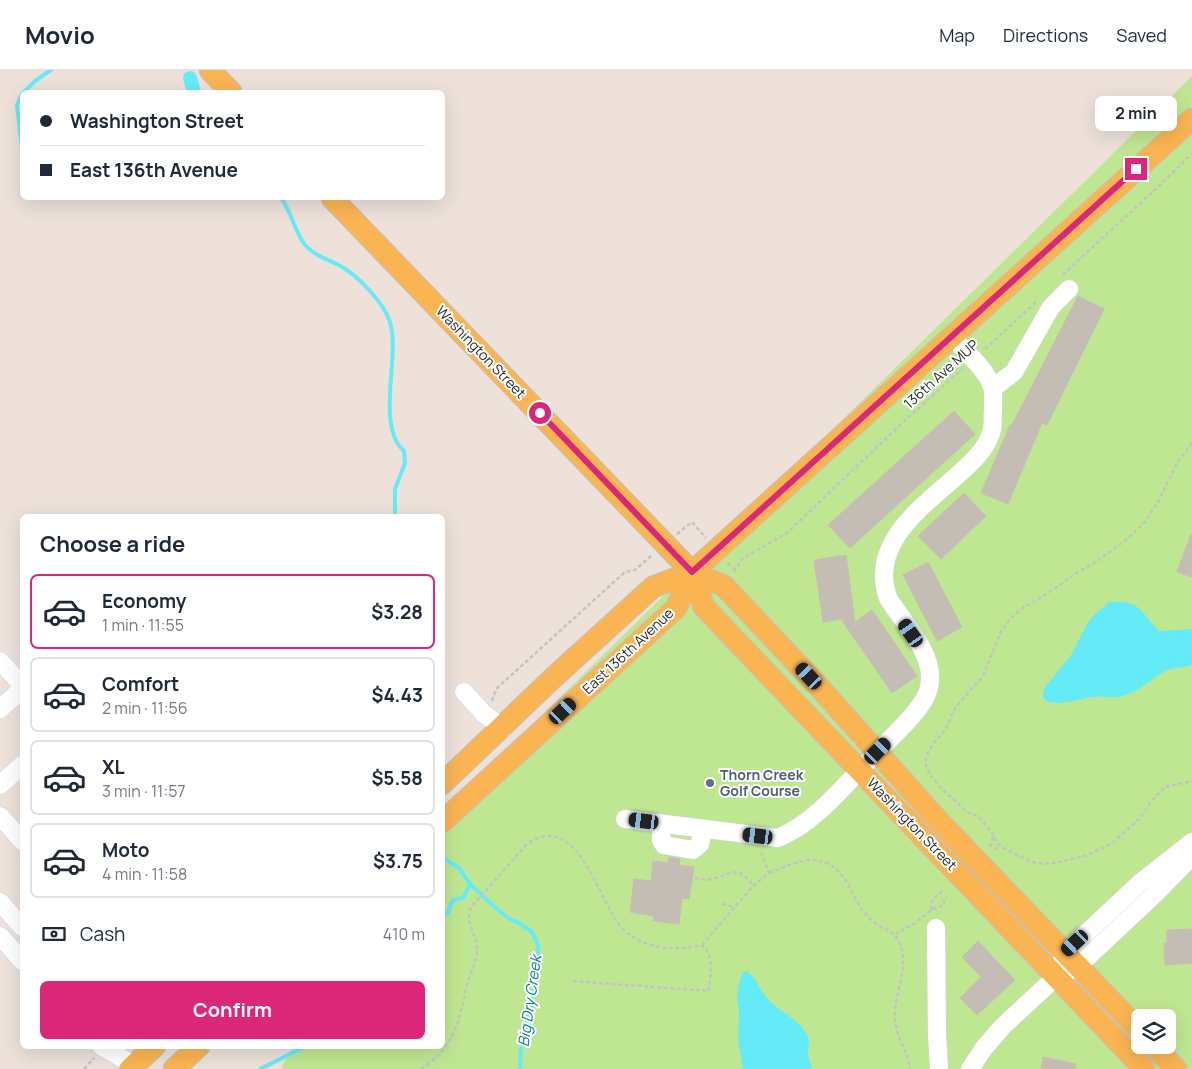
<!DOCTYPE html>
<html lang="en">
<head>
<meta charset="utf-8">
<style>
  body { margin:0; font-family:Manrope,sans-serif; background:#f6f6f7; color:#1f2937; height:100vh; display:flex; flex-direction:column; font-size:19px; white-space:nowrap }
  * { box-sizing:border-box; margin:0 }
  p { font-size:16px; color:#747a83 }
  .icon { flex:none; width:28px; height:28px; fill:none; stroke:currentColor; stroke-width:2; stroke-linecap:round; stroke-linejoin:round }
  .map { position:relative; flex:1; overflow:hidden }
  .details { position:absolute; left:20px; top:444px; width:425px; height:535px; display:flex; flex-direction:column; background:#fff; border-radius:8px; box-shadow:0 5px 20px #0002 }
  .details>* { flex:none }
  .banner { position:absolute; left:20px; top:20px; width:425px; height:110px; border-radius:8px; box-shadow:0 5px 20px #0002; display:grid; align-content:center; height:110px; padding:0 20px; background:#fff }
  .buttons { position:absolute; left:1131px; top:939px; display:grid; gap:10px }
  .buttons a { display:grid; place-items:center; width:45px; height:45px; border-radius:8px; background:#fff; box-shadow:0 5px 20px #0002; font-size:25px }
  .end { position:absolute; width:22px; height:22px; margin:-11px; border:6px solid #db2777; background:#fff; box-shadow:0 0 0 2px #fff }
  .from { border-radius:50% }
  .bubble { position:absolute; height:35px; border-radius:8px; background:#fff; box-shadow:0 5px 20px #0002; font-size:16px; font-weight:700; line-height:35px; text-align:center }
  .car { position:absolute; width:15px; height:30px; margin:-15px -8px; border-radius:6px; box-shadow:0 0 4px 1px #0007; background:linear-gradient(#222 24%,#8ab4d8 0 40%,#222 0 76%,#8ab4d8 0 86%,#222 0) }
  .banner b { display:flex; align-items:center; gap:18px; height:48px; font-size:19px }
  .banner b+b { border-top:1px solid #e0e1e3 }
  .banner i { width:12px; height:12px; background:#1f2937 }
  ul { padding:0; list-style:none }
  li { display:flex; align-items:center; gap:15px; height:75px; margin:0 10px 8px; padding:0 10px; border:2px solid #e0e1e3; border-radius:8px }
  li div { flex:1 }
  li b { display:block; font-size:19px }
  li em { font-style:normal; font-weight:700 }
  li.selected { border-color:#db2777 }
  li>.icon { width:45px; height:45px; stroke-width:1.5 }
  h2 { padding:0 20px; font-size:22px; line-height:60px }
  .pay { display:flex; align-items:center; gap:12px; height:55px; padding:0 20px; font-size:19px }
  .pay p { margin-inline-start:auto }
  .cta { display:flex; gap:10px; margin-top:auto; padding:10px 20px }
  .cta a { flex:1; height:58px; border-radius:8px; background:#db2777; color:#fff; font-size:20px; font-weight:700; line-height:58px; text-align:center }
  header { display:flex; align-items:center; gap:30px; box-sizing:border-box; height:70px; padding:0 25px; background:#fff; border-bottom:1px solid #e0e1e3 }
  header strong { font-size:24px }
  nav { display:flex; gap:28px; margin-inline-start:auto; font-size:18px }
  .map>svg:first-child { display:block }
</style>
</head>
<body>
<header>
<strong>Movio</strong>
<nav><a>Map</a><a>Directions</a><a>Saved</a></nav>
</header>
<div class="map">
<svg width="1192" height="999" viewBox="0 0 1192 999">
  <rect width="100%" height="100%" fill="#ede1da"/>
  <path fill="#bfe792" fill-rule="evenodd" d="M 1192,6 L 1192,999 L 281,999 L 294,976 L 442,976 L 443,750 L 475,711 ZM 1140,948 L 1168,948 L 1168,975 L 1140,975 Z"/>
  <path fill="#65ebf7" d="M 1109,532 C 1141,530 1140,541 1159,561 L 1192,559 L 1192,595 C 1184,598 1173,597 1166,601 C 1151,608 1139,622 1123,626 C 1113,629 1102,625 1092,627 C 1082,628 1033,645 1045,617 L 1071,585 L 1088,552 L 1093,546 Z
    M 746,901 C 754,904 761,921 767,928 C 780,942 798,948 807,965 C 811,973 808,976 808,984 C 808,989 811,994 812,999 L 743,999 L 738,971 L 739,940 L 737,930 L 738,918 L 742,903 Z"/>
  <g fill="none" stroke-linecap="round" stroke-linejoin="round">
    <path stroke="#65ebf7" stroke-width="4" d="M 24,22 L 35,11 L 51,0
      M 22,24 L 17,35 L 22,78
      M 281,128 C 292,142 294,161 305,175 C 314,185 326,189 337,194 C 357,204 386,234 391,256 C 399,290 376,357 404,381 L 405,393 L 395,419 L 395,446
      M 442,787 L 459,798 L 470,814 L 490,833 L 508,848 L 519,853 L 532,862 L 538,875 L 537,904 L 521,979 L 520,999
      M 442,844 L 448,843 L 452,831 L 464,827 L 470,814
      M 260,999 L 306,976"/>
    <path stroke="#65ebf7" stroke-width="14" d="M 190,8 L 194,22"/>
  </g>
  <path fill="#c4bdb6" stroke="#c8bdb4" d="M 1078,226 L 1104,239 L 1047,355 L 1042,353 L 1008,434 L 981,423 L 1010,355 L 1012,355 Z
    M 954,341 L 975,364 L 850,478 L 828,455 Z
    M 964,423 L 986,446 L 941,489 L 918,466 Z
    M 1191,464 L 1192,464 L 1192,507 L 1177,502 Z
    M 846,485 L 855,552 L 872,540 L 917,606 L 892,623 L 841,549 L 823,552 L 814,490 Z
    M 928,492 L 962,557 L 937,571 L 903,505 Z
    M 669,787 L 680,789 L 679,795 L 694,797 L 689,829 L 682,828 L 679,854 L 653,851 L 654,846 L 630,842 L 634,809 L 651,811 L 653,791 L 668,793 Z
    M 1192,859 L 1192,893 L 1165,895 L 1164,873 L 1167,873 L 1167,860 Z
    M 978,871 L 1015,910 L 977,945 L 960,928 L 981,907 L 962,887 Z
    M 1043,987 L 1076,994 L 1075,999 L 1041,999 Z"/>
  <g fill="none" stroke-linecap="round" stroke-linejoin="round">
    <defs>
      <path id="minor" d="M 993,318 L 1014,302 L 1051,237 L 1069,219
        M 0,591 L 22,615
        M 464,622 L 484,644 L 503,658
        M 0,639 L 22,619
        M 0,715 L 22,695
        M 0,746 L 22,771
        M 625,749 L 778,768 C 817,752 849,710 878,681 C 894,665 912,649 924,630 C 928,623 930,615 930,608 C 931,580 902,551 888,528 C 868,472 925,435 961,402 C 973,391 986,379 991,363 C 994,356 992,347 993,340 C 993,333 994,323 992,317 C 987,300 964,280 952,267
        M 662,754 L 661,770 L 664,775 L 693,780 L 700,774 L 703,759
        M 0,832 L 22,857
        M 936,858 L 937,964 L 939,999
        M 0,866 L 22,891
        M 1060,895 L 1065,883 L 1141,812 L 1192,772
        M 101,976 L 134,995
        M 970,999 L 984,978 L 1003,956 L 1056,907 L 1077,897 L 1157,822 L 1192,786"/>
      <path id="major" d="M 210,0 L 231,22
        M 332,128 L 692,502 L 724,516 L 819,617 L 937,749 L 1140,961
        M 692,502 L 704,537 L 1144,999
        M 442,714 L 554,607 L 653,517 L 692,502 L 1192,49
        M 442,752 L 676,538 L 692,502
        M 1153,975 L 1176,999
        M 130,999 L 155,976
        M 174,999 L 199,976"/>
    </defs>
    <use href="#minor" stroke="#cfd7e4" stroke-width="19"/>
    <use href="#major" stroke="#c3c3c3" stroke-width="23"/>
    <path stroke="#c3c3c3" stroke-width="2.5" stroke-dasharray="4 2.5" stroke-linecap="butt" d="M 1063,205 C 1105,164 1151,126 1192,83
      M 985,279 L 1036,232
      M 1192,373 L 1177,393 L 1158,432 L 1145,452 L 1126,470 L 1093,494 L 1078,502 L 1045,525 L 1024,537 L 1010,549 L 1000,563 L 983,606 L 955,638 L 946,659 L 933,674 L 926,686 L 926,695 L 930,705 L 941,718 L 967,742 L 978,746 L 989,759 L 1000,776 L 1029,791 L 1042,794 L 1054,793 L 1085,786 L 1111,774 L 1139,749 L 1154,728 L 1165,717 L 1192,711
      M 677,464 L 692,452 L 706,468
      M 728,493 L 735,500
      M 734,502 L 742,489 L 788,462 L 898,357 L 962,299
      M 492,631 L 496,619 L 625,502 L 635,500 L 652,485
      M 990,777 L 993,767
      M 994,780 L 1000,776
      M 769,803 C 799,791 823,778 846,811 C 854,824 858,836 868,847 C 881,861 897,858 902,880 C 907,905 893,927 895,952 C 897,968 908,983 910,999
      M 695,808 C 700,809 706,811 711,809 C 732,805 737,793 753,816
      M 722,834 L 735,837
      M 931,840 C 931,831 934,826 942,822
      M 895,864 L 914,854 L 931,840 L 944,835 L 944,830 L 946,827
      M 702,875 L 753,816 L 769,803 L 761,782
      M 84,999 L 94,988
      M 421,999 C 444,983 454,969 461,941 C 464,932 464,923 467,915 C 470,904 478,889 477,878 C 476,863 465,852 471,837 L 527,774 C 580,738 597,834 624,860 C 646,880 675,881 702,875 C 715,886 710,907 709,921 L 572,911"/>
    <use href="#minor" stroke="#fff" stroke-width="18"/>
    <use href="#major" stroke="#fab452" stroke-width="21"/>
  </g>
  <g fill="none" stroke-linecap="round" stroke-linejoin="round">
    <path stroke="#db2777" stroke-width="6" d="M 540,343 L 692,502 L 1136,99"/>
  </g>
  <circle fill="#5c6f8a" stroke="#fff" stroke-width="2" cx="710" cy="713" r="5"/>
  <g text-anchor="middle" stroke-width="4" stroke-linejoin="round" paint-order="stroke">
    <g font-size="14" fill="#292929" stroke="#fff">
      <text transform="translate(481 282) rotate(46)" y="5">Washington Street</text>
      <text transform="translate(941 304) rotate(-42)" y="5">136th Ave MUP</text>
      <text transform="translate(628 581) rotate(-43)" y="5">East 136th Avenue</text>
      <text transform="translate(912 754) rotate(46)" y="5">Washington Street</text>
    </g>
    <g font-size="14" font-weight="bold" fill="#4e5e75" stroke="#fff" text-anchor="start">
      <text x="720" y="710">Thorn Creek<tspan x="720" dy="16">Golf Course</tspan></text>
    </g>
    <g font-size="15" font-style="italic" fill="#057d94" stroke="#fff">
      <text transform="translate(530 931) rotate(-82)" y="5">Big Dry Creek</text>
    </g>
  </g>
</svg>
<div class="buttons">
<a><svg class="icon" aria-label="layers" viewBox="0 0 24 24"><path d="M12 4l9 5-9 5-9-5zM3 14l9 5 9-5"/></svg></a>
</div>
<i class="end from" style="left:540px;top:343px"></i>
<i class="end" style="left:1136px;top:99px"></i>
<div class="bubble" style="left:1095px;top:26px;width:82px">2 min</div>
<i class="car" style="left:911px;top:563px;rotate:325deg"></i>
<i class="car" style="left:809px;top:606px;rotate:317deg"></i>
<i class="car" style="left:563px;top:641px;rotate:47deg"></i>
<i class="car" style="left:878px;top:681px;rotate:45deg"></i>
<i class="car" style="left:644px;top:751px;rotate:277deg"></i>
<i class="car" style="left:758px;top:766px;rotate:277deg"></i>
<i class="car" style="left:1075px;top:873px;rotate:227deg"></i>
<div class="banner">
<b><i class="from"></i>Washington Street</b>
<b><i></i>East 136th Avenue</b>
</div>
<section class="details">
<h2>Choose a ride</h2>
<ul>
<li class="selected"><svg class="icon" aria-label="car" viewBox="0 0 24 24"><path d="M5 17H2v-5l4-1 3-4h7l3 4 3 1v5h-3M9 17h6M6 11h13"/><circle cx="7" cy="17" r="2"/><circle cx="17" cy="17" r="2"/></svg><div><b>Economy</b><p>1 min · 11:55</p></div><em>$3.28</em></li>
<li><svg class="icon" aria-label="car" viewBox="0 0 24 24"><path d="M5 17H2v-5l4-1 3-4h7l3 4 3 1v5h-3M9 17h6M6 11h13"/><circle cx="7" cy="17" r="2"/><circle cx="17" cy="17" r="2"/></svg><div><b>Comfort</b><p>2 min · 11:56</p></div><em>$4.43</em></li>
<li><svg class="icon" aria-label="car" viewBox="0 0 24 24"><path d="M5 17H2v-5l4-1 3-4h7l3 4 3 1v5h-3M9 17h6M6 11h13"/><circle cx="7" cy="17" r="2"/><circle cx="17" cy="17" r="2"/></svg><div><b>XL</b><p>3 min · 11:57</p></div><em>$5.58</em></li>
<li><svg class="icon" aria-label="car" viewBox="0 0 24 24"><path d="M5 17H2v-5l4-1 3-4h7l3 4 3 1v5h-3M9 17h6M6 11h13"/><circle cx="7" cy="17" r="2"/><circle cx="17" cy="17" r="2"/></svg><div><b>Moto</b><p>4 min · 11:58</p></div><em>$3.75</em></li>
</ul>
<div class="pay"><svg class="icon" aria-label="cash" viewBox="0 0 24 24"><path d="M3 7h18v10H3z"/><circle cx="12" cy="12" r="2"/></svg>Cash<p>410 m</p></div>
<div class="cta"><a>Confirm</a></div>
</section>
</div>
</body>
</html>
